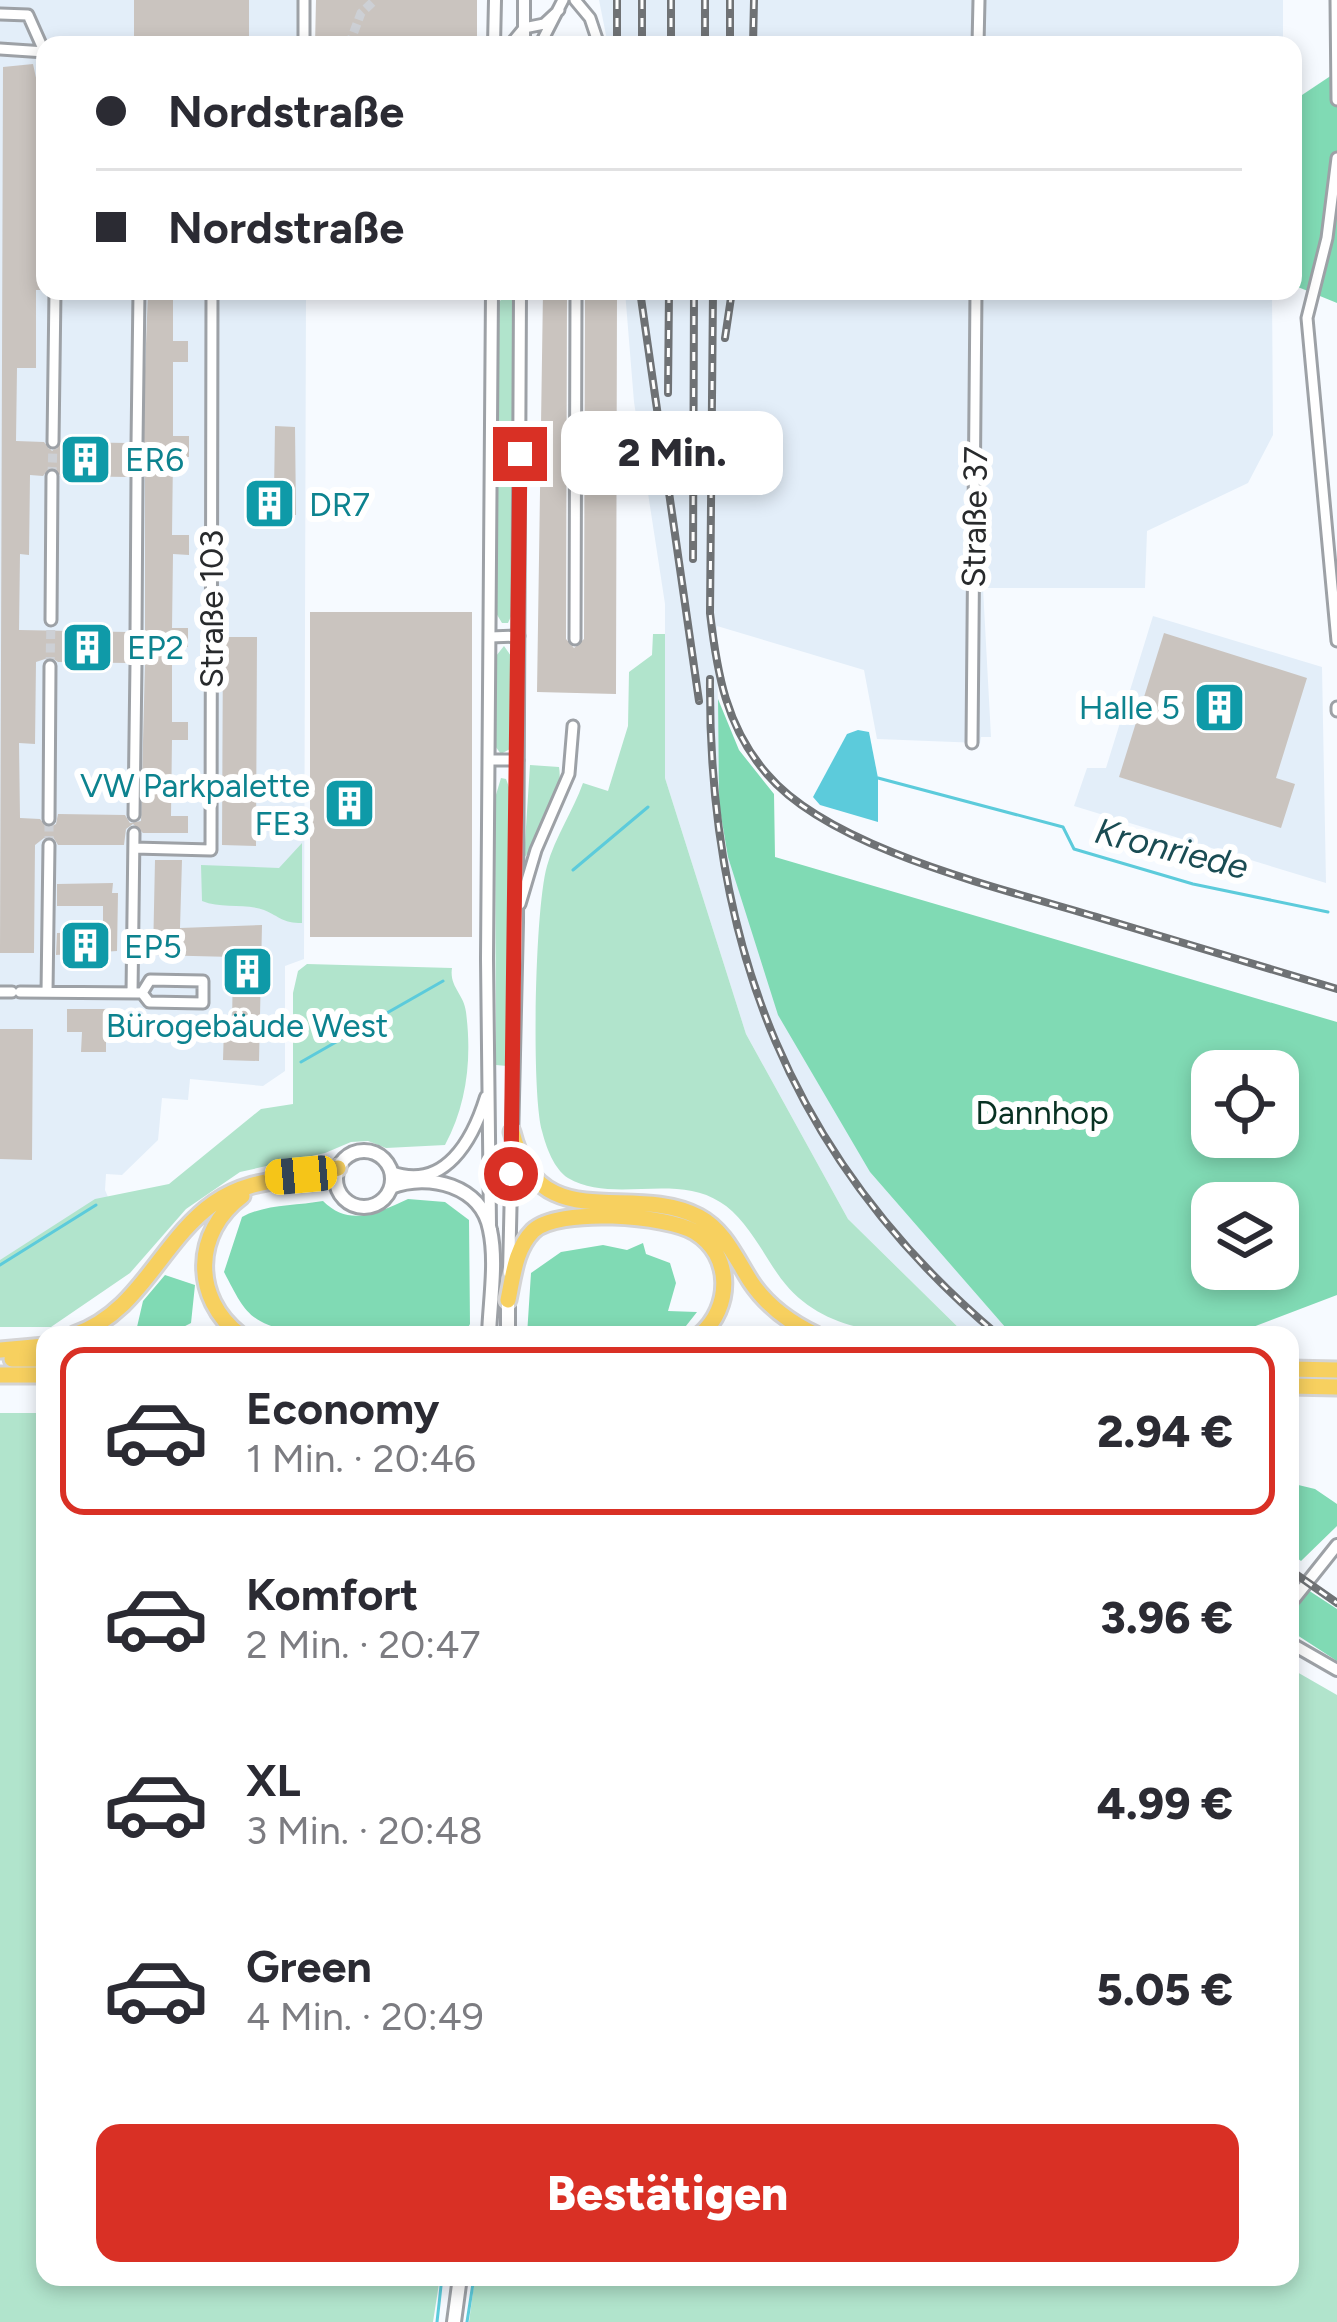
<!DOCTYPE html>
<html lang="de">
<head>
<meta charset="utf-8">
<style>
  body { margin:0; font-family:Figtree,sans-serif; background:#f7f7f7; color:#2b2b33; height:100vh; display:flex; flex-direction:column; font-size:45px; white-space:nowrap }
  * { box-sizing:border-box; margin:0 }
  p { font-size:39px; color:#7c7c81 }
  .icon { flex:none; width:66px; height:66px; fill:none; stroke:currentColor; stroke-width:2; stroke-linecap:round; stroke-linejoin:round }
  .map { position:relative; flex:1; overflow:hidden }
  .panel { position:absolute; left:36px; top:1326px; width:1263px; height:960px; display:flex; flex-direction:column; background:#fff; border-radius:24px; box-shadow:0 6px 18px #0003 }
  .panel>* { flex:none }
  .guide { position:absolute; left:36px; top:36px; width:1266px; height:264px; border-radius:24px; box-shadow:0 6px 18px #0003; display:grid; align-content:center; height:264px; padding:0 60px; background:#fff }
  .controls { position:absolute; left:1191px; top:1050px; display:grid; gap:24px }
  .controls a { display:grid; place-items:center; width:108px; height:108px; border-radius:24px; background:#fff; box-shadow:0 6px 18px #0003; font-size:60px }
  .end { position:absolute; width:54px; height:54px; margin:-27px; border:15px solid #d93025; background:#fff; box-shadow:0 0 0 6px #fff }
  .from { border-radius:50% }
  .bubble { position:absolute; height:84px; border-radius:24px; background:#fff; box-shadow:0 6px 18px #0003; font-size:39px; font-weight:800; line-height:84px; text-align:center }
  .car { position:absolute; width:36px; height:72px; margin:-36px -18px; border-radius:15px; box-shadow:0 0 9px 3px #0007; background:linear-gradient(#f5c518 24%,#345 0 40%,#f5c518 0 76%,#345 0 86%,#f5c518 0) }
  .guide b { display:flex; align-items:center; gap:42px; height:114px; font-size:45px }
  .guide b+b { border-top:3px solid #e1e1e2 }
  .guide i { width:30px; height:30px; background:#2b2b33 }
  ul { padding:21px 0 0; list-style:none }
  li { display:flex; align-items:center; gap:36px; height:168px; margin:0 24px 18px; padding:0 36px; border:6px solid transparent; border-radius:24px }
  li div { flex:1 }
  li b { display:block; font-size:45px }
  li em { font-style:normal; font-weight:800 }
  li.on { border-color:#d93025 }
  li>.icon { width:108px; height:108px; stroke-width:1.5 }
  .cta { display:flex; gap:24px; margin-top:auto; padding:24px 60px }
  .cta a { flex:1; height:138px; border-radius:24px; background:#d93025; color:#fff; font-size:48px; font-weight:800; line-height:138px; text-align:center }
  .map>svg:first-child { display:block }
</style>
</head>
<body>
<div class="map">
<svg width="1337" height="2322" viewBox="0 0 1337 2322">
  <rect width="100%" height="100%" fill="#f6faff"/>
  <path fill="#e3eef9" d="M 0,0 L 309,0 L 309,45 L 45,45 L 45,291 L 306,291 L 304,959 L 285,966 L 285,1071 L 263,1086 L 190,1079 L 188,1100 L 162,1098 L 158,1140 L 122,1175 L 106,1174 L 105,1190 L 134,1258 L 0,1327 Z
    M 599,0 L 1283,0 L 1283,45 L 608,45 Z
    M 625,291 L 1272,291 L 1273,435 L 1248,483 L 1147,531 L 1145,588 L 983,588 L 991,737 L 981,737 L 980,743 L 877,739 L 864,670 L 717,626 L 719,804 L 728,857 L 870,1172 L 1012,1335 L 966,1335 L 848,1219 L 746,1034 L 665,778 L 665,604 L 634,402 Z
    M 1153,616 L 1322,667 L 1326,883 L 1074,806 L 1087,768 L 1106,768 Z"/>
  <path fill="#b1e4cc" d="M 506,295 L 514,300 L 512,614 L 508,623 L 502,623 L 496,613 L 498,303 Z
    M 653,634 L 665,634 L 665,778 L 746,1034 L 848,1219 L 966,1335 C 896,1335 820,1337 777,1273 C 762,1251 744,1216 720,1202 C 675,1173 612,1204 568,1178 C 554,1169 546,1147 542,1131 C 531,1091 535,907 547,866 C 555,837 573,811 583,783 L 608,791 L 628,726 L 629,672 L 652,655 Z
    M 504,646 L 511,656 L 510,749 L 501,754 L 495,746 L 496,656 Z
    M 530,765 L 559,767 C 564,795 542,837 524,858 Z
    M 501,778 L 506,779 L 510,790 L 507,1066 L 496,1065 L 495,798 Z
    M 302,843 L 302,923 C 283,923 280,917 264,910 C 245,903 222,909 202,901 L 201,865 L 279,868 Z
    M 307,964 L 452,968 C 449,987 464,994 466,1012 C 472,1059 467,1104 445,1145 L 386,1148 L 368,1141 L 351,1142 L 325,1153 L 240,1172 L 186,1209 L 130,1273 L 51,1327 L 0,1327 L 0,1260 L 95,1199 L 169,1184 L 261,1109 L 293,1104 L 293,993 L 298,971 Z
    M 0,1413 L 42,1413 L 45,1421 L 45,2277 L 440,2277 L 433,2322 L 0,2322 Z
    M 1290,1668 L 1337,1695 L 1337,2322 L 469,2322 L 475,2277 L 1290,2277 Z"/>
  <path fill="#80dab4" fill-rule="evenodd" d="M 1332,75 L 1337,77 L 1337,303 L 1293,285 L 1293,101 Z
    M 718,699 L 739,750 L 774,794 L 775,857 L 1337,1022 L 1337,1295 L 1232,1335 L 1012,1335 L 870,1172 L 778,1015 L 728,857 L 719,804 ZM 1212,1071 L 1278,1071 L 1278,1137 L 1212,1137 ZM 1278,1203 L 1278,1269 L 1212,1269 L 1212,1203 Z
    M 408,1199 L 445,1202 L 469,1220 L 470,1324 L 464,1335 L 290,1332 C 247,1321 244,1310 224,1272 L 242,1217 C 266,1204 295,1206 323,1201 C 350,1228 379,1212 408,1199 Z
    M 643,1243 L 646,1254 L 670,1263 L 676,1283 L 668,1311 L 697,1312 L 682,1331 L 666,1335 L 527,1335 L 531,1273 L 561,1252 L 603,1245 L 627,1250 Z
    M 165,1275 L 195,1285 L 191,1323 L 168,1335 L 137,1327 L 143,1301 Z
    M 1290,1483 L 1315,1489 L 1337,1504 L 1337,1526 L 1301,1561 L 1290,1553 Z
    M 1308,1590 L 1337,1609 L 1337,1661 L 1297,1635 L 1295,1612 Z"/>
  <path fill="#5ccbdb" d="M 858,730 L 869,732 L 878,778 L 878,822 L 820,805 L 813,797 L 847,734 Z"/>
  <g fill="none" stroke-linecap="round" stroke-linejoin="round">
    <path stroke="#5ccbdb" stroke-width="3" d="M 878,778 L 1063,827 L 1074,849 L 1193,884 L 1328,912
      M 573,870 L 648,807
      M 301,1062 L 443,981
      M 0,1265 L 96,1205
      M 437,2322 L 442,2277
      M 467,2322 L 474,2277"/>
  </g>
  <path fill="#cac4bf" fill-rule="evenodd" d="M 134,0 L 249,0 L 249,39 L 134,38 Z
    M 316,0 L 477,0 L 477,45 L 315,45 Z
    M 33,64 L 38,87 L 45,87 L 45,176 L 38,176 L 37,255 L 45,255 L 45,290 L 36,290 L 36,368 L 17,368 L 16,441 L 44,442 L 52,451 L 62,442 L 128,443 L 133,451 L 142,450 L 148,291 L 173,291 L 173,341 L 188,341 L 188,362 L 173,362 L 173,436 L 189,436 L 189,457 L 173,457 L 172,535 L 189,535 L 189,555 L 173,554 L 172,628 L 188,628 L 188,647 L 172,647 L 172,722 L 188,722 L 188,740 L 172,740 L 171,816 L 188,816 L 188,833 L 143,833 L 133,824 L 126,829 L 124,845 L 58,845 L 53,837 L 44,838 L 35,845 L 34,953 L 0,953 L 3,67 ZM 51,467 L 61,476 L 128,477 L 136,468 L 145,474 L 145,632 L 139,640 L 131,639 L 127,632 L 19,630 L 20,554 L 29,555 L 30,475 L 43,476 ZM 133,655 L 142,656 L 145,663 L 141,821 L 130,823 L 125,815 L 58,814 L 56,824 L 48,828 L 40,819 L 20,818 L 19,743 L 35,744 L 36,662 L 51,657 L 58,662 L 127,663 Z
    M 543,291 L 567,291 L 566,639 L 574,648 L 584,639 L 585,291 L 617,291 L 616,694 L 537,692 Z
    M 275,426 L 295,427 L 296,515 L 244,515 L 244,492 L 274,493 Z
    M 310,612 L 472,612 L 472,937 L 310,937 Z
    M 1164,633 L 1307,678 L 1276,778 L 1295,784 L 1281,828 L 1119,777 Z
    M 223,637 L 257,637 L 256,846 L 222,845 Z
    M 155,860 L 182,860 L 180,928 L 262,925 L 259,1061 L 223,1060 L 224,1027 L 232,1027 L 233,957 L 153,955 Z
    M 113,883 L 112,893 L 118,893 L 117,951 L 56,955 L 57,933 L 103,932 L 103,906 L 57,906 L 57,884 Z
    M 67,1009 L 119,1009 L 118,1032 L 106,1032 L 106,1052 L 81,1052 L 82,1032 L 67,1032 Z
    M 0,1029 L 33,1029 L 32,1160 L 0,1159 Z"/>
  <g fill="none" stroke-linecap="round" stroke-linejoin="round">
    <path stroke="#cdd0d5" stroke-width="9" stroke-dasharray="9 4.5" stroke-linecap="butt" d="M 349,45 L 361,13 L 375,0
      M 52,476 L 53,442
      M 137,477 L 137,443
      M 136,663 L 136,632
      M 50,666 L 51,620
      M 49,845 L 49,819"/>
    <defs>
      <path id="minor" d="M 575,0 L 590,18 L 599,45
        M 1336,0 L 1337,100
        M 0,14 L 28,15 L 44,51
        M 304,45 L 304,0
        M 510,45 L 524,28 L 544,24 L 559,10
        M 540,45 L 563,0
        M 978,45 L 979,0
        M 0,49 L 45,52
        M 1337,158 L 1327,238 L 1307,318 L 1337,641
        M 53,442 L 55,291
        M 137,443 L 139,292
        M 51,620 L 52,476
        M 136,632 L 137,477
        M 490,637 L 519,636
        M 575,639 L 576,291
        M 1337,707 L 1337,711
        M 972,743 L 976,291
        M 489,760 L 518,760
        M 134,815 L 136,663
        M 49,819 L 50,666
        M 134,848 L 211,850 L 212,291
        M 520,904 L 536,850 L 569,774 L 573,726
        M 0,992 L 12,992
        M 20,992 L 142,993 L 149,1002 L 203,1003 L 203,981 L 150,980 L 142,993
        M 47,992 L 49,845
        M 132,993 L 134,833"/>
      <path id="tertiary" d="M 494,45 L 495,0
        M 524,45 L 524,0
        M 391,1172 C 445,1192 473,1139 486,1097
        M 490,1224 L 487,959 L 492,291
        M 509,1273 L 517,922 L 520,291
        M 1290,1604 L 1337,1545
        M 1290,1643 L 1337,1670"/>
      <path id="secondary" d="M336 1179a28 28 0 1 1 56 0a28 28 0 1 1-56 0Z
        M 391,1187 C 429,1172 482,1186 490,1230 C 497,1262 490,1302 489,1335
        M 508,1335 L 508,1300
        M 454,2322 L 460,2277"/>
      <path id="motorway" d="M 512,1132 C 539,1240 630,1181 699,1217 C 725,1231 736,1259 751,1282 C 767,1306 791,1323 816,1335
        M 508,1300 C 513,1277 515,1249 533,1231 C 558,1207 667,1215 695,1232 C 733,1255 732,1308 700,1335
        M 74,1335 C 141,1312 160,1241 214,1203 C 254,1175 295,1182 338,1168
        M 240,1335 C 192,1298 193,1232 242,1196
        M 0,1350 L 45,1346
        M 12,1359 L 45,1359
        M 1290,1369 L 1337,1370
        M 0,1375 L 45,1375
        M 1290,1386 L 1337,1387"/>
    </defs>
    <use href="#minor" stroke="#9da1a6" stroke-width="15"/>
    <use href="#tertiary" stroke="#9da1a6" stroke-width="16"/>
    <use href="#secondary" stroke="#9da1a6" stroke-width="18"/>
    <use href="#motorway" stroke="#d4d4d5" stroke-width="21"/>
    <use href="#minor" stroke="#fff" stroke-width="9"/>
    <use href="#tertiary" stroke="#fff" stroke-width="10"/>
    <use href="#secondary" stroke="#fff" stroke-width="12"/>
    <use href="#motorway" stroke="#f7d05f" stroke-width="15"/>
    <defs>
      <path id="rail" d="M 617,0 L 617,45
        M 642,45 L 642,0
        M 671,45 L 671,0
        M 705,45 L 705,0
        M 730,45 L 730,0
        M 753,45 L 754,0
        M 640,291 L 699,701
        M 713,291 L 710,613 C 717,673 726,727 767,774 C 831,850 1005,889 1100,918 C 1179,941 1258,965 1337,989
        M 725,338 L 732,291
        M 668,393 L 669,291
        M 693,559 L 694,291
        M 710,679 C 708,945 791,1161 998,1335
        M 1290,1570 L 1337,1603"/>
    </defs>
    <use href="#rail" stroke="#6f7275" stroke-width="8"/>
    <use href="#rail" stroke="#fff" stroke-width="3" stroke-dasharray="9" stroke-linecap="butt"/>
  </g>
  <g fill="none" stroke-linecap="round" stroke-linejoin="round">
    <path stroke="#d93025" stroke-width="15" d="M 511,1174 L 520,454"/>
  </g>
  <defs>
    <symbol id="building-square" viewBox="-11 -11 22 22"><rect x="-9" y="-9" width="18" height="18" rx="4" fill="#0f9aa8" stroke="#fff"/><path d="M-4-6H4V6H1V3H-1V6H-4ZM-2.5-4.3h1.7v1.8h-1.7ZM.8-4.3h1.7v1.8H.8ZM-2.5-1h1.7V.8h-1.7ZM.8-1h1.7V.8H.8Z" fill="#fff"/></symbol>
  </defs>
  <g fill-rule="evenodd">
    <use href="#building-square" x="56" y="430" width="59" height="59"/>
    <use href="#building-square" x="240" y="474" width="59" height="59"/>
    <use href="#building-square" x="58" y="618" width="59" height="59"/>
    <use href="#building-square" x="1190" y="678" width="59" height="59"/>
    <use href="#building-square" x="320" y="774" width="59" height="59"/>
    <use href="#building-square" x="56" y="916" width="59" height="59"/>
    <use href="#building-square" x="218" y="942" width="59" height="59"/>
  </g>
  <g text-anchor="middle" stroke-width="12" stroke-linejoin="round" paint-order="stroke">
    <g font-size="33" fill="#0d838f" stroke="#fff" text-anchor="start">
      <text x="125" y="471">ER6</text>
      <text x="309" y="516">DR7</text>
      <text x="127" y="659">EP2</text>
      <text x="1180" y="719" text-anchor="end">Halle 5</text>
      <text x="310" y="797" text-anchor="end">VW Parkpalette<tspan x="310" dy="38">FE3</tspan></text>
      <text x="124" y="958">EP5</text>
      <text x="247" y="1037" text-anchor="middle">Bürogebäude West</text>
    </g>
    <g font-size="33" fill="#282a2c" stroke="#fff">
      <text transform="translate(974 517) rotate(-89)" y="12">Straße 37</text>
      <text transform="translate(211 609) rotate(-90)" y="12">Straße 103</text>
    </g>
    <g font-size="33" fill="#083223" stroke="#fff">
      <text x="1042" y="1124">Dannhop</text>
    </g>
    <g font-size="36" font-style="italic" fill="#1a4c53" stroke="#fff">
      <text transform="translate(1172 848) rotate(14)" y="13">Kronriede</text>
    </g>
  </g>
</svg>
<div class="controls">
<a><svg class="icon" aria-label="locate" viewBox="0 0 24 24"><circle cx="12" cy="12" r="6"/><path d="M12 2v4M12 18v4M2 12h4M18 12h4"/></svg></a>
<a><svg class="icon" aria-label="layers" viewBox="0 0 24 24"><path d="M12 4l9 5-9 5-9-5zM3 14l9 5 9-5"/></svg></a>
</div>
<i class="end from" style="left:511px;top:1174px"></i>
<i class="end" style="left:520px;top:454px"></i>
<div class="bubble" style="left:561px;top:411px;width:222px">2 Min.</div>
<i class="car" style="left:301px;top:1175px;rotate:265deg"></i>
<div class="guide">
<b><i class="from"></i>Nordstraße</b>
<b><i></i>Nordstraße</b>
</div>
<section class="panel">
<ul>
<li class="on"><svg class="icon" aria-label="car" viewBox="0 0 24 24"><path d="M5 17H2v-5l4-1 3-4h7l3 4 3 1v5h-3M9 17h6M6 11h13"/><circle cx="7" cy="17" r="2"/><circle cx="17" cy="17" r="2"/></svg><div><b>Economy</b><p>1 Min. · 20:46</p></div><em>2.94 €</em></li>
<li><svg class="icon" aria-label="car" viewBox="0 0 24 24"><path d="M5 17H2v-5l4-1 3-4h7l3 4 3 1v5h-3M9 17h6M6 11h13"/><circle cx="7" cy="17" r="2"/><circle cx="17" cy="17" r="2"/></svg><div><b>Komfort</b><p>2 Min. · 20:47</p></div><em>3.96 €</em></li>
<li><svg class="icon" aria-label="car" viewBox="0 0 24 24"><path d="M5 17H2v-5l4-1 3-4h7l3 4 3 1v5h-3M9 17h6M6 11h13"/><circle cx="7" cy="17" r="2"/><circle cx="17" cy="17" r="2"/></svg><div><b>XL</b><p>3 Min. · 20:48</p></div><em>4.99 €</em></li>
<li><svg class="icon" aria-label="car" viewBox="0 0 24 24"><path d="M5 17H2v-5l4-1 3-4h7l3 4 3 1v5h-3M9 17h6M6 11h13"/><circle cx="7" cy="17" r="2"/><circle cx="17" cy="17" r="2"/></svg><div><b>Green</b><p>4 Min. · 20:49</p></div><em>5.05 €</em></li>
</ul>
<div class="cta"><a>Bestätigen</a></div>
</section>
</div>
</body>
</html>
